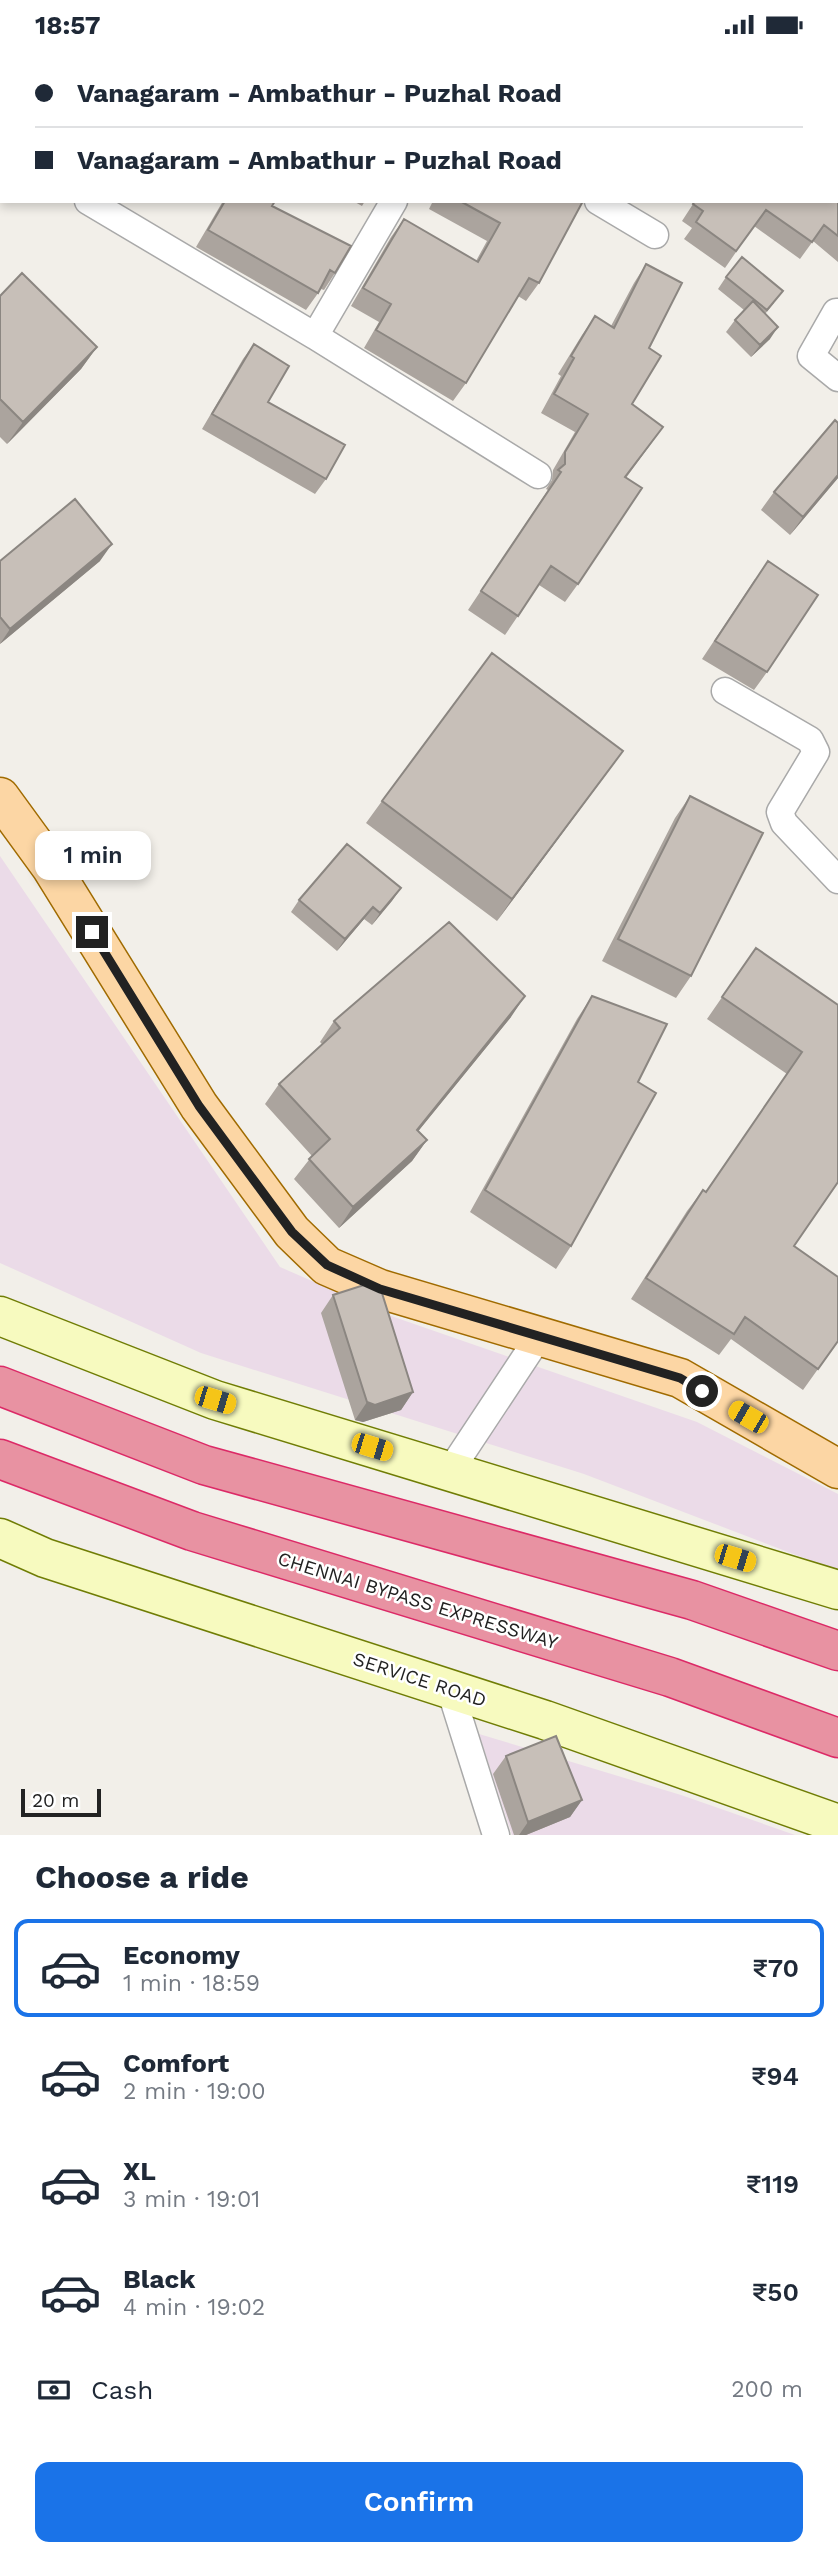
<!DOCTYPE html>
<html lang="en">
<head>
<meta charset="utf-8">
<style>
  body { margin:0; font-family:"Work Sans",sans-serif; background:#f2f2f3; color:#1f2937; height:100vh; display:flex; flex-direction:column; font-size:26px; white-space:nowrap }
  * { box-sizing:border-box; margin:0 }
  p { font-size:23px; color:#747a83 }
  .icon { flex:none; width:38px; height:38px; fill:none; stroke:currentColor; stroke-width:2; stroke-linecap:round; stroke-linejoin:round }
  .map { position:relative; height:1786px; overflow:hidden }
  .drawer { display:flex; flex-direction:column; background:#fff; flex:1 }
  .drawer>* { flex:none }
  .hud { position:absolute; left:0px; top:0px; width:838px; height:154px; box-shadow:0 4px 10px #0003; display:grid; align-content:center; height:154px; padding:0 35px; background:#fff }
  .scale { position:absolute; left:21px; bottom:18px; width:80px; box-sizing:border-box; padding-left:7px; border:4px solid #222; border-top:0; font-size:19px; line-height:24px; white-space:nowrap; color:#222; -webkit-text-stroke:5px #fff; paint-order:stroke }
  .end { position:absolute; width:32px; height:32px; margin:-16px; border:9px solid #222; background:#fff; box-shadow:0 0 0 4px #fff }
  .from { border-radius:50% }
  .bubble { position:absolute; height:49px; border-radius:14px; background:#fff; box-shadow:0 4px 10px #0003; font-size:23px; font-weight:600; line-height:49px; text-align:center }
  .car { position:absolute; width:21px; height:42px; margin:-21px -10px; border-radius:9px; box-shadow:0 0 5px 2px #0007; background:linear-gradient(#f5c518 24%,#345 0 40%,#f5c518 0 76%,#345 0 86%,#f5c518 0) }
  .hud b { display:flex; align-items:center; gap:24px; height:66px; font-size:26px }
  .hud b+b { border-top:2px solid #e0e1e3 }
  .hud i { width:18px; height:18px; background:#1f2937 }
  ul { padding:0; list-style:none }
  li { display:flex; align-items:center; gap:21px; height:98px; margin:0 14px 10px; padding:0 21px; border:4px solid transparent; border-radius:14px }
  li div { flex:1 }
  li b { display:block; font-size:26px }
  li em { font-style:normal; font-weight:600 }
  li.active { border-color:#1a73e8 }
  li>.icon { width:63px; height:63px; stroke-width:1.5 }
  h2 { padding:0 35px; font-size:32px; line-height:84px }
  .pay { display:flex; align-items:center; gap:18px; height:77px; padding:0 35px; font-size:26px }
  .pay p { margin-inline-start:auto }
  .action { display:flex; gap:14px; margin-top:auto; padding:14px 35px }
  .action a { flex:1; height:80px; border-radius:14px; background:#1a73e8; color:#fff; font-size:28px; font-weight:600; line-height:80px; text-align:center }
  .status { display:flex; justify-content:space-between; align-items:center; height:49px; padding:0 35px; background:#fff; direction:ltr }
  .status svg { height:19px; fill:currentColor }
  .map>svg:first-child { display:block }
</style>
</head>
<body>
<div class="status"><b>18:57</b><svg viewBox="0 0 49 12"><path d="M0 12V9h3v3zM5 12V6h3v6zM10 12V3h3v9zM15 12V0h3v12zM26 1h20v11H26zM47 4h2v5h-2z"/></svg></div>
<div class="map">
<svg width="838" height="1786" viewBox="0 0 838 1786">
  <rect width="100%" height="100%" fill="#f2efe9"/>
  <path fill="#ebdbe8" d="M 0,807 L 280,1218 L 394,1268 L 697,1373 L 838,1445 L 838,1522 L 584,1425 L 201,1304 L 0,1214 Z
    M 479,1685 L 681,1746 L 795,1786 L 512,1786 Z"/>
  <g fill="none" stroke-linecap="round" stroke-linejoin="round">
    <defs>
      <path id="street" d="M 344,0 L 347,2
        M 54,2 L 55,0
        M 485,2 L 486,0
        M 0,90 L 2,87
        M 88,152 L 315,287 L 394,152
        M 598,152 L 655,186
        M 836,263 L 811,307 L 838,329
        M 315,287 L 538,426
        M 725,642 L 810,691 L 816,703 L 780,763 L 784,774 L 838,831
        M 450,1422 L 540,1286
        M 450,1640 L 496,1786"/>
      <path id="secondary" d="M 0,1267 L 215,1351 L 838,1541
        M 0,1489 L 45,1509 L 545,1671 L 838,1775"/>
      <path id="primary" d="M 0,748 L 51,818 L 199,1057 L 292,1183 L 327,1217 L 380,1240 L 680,1329 L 838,1420"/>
      <path id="highway" d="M 0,1337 L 204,1416 L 692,1551 L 838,1602
        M 0,1410 L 192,1482 L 670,1628 L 838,1689"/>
    </defs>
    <use href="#street" stroke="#a9a9a9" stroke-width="29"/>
    <use href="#secondary" stroke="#707d05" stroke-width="41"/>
    <use href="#primary" stroke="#a06b00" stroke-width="41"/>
    <use href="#highway" stroke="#dc2a67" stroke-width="41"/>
    <use href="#street" stroke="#fff" stroke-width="26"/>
    <use href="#secondary" stroke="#f7fabf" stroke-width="38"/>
    <use href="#primary" stroke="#fcd6a4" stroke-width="38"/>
    <use href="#highway" stroke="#e892a2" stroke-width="38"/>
  </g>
  <path fill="#aba49e" d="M 0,0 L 14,0 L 12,2 L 2,2 L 2,15 L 0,14 Z
    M 617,0 L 666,0 L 665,2 L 620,2 Z
    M 838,147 L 838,213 L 813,192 L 800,210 L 754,177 L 725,219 L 684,190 L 692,179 L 682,172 L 695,152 Z
    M 223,152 L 275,152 L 272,157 L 335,224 L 324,241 L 321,240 L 306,261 L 196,198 Z
    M 353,152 L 365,152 L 362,157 Z
    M 433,152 L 583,152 L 539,234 L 526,252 L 518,247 L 466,334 L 453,352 L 364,299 L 379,273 L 351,257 L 391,188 L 404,170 L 476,212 L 487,192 L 429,160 Z
    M 646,215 L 649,299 L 632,355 L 650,396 L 626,429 L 578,535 L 565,553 L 539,536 L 505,586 L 468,561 L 548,441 L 546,440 L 552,431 L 553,421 L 575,383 L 541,364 L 561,327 L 558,325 L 582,286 L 595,267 L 611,277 L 634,234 Z
    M 726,228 L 774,254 L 765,265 L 770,290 L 751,308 L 726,283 L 735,271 L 744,261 L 718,240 Z
    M 0,247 L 97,298 L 81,320 L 7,395 L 0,388 Z
    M 254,295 L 268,353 L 326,430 L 315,445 L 202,380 L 243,310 Z
    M 838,374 L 838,429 L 790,486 L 761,461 L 774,443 Z
    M 0,512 L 100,512 L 0,595 Z
    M 755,530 L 767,623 L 754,641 L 702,610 Z
    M 623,702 L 497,872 L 366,774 L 382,752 Z
    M 690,747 L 691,927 L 676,949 L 602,912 L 675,769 Z
    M 401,839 L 372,876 L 364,870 L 337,902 L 291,863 L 299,851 Z
    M 756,899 L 838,956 L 794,1197 L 838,1292 L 803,1341 L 731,1290 L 719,1306 L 631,1250 L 687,1162 L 703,1141 L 706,1143 L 787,1025 L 707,970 Z
    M 592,947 L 638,1033 L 571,1197 L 556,1220 L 470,1163 L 577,970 Z
    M 511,968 L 418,1082 L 427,1091 L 412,1112 L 339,1179 L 294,1130 L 312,1107 L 265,1055 L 279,1035 L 322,995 L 320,993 L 334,972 Z
    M 333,1246 L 413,1343 L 401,1361 L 363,1373 L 355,1371 L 321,1264 Z
    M 506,1707 L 582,1751 L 570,1768 L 526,1786 L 514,1786 L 493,1725 Z"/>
  <path fill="#8b8681" d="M 778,278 L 770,290 L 751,308 L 760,296 Z
    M 97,298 L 81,320 L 7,395 L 23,373 Z
    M 663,378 L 650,396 L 612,446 L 625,428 Z
    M 838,426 L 838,429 L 790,486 L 803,468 Z
    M 112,495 L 100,512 L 0,595 L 10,580 Z
    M 623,702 L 607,724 L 497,872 L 512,850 Z
    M 401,839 L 392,852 L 372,876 L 380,864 Z
    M 373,858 L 364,870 L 337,902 L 345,890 Z
    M 525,947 L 511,968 L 403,1101 L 417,1081 Z
    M 427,1091 L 412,1112 L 339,1179 L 353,1158 Z
    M 413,1343 L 401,1361 L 363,1373 L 355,1371 L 367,1353 Z
    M 582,1751 L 570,1768 L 526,1786 L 519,1786 L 528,1773 Z"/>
  <path fill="#c7bfb8" stroke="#8b8681" stroke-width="2" d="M 228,0 L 313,0 L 316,2 L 228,2 Z
    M 673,0 L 680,0 L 684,2 L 672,2 Z
    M 836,146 L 838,147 L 838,187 L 824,176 L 812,193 L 766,161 L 736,202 L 696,173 L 703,162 L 693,155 L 695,152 L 836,152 Z
    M 225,152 L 275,152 L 272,157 L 351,197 L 335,224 L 330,221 L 318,244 L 208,181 Z
    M 460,152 L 583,152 L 539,234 L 529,229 L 466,334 L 376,281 L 391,255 L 363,239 L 404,170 L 478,213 L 500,174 Z
    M 742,208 L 783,242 L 767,261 L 726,228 Z
    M 646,215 L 682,234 L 649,299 L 661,307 L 632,355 L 663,378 L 625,428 L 642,439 L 578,535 L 551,517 L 518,567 L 481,542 L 561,423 L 558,421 L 565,415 L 565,403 L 588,365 L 554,345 L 574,309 L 571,307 L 595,267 L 614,279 Z
    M 22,224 L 97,298 L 23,373 L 0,350 L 0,247 Z
    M 753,252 L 778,278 L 760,296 L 735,271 Z
    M 254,295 L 289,317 L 268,353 L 345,396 L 326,430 L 212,365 Z
    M 835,371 L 838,374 L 838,426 L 803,468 L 774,443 Z
    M 75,450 L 112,495 L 10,580 L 0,568 L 0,512 Z
    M 768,512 L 818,546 L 767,623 L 715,592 Z
    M 492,604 L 623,702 L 512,850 L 382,752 Z
    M 690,747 L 763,784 L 691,927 L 618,890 Z
    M 347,795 L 401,839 L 380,864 L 373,858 L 345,890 L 299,851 Z
    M 449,873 L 525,947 L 417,1081 L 427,1091 L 353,1158 L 309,1110 L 330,1090 L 279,1035 L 340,979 L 334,972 Z
    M 756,899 L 838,956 L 838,1133 L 794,1197 L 838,1228 L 838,1292 L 818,1320 L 745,1268 L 734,1285 L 646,1229 L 703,1141 L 706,1143 L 802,1003 L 722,948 Z
    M 592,947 L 667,975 L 638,1033 L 656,1044 L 571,1197 L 485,1141 Z
    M 367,1235 L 381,1241 L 413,1343 L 375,1356 L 367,1353 L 333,1246 Z
    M 556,1687 L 582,1751 L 528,1773 L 506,1707 Z"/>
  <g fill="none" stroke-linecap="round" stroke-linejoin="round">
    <path stroke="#222" stroke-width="9" d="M 92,883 L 199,1057 L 292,1183 L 327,1216 L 380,1240 L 680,1329 L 702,1342"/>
  </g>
  <g text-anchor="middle" stroke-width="5" stroke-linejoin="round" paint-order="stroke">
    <g font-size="19" fill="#222" stroke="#fff">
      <text transform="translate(418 1551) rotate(17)" y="7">CHENNAI BYPASS EXPRESSWAY</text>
      <text transform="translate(420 1630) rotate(18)" y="7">SERVICE ROAD</text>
    </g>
  </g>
</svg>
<div class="scale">20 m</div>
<i class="end from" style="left:702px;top:1342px"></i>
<i class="end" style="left:92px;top:883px"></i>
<div class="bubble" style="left:35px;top:782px;width:116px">1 min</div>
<i class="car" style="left:215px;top:1351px;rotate:107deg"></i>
<i class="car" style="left:748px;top:1368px;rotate:300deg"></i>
<i class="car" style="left:372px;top:1398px;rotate:107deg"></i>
<i class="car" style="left:735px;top:1509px;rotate:107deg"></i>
<div class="hud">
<b><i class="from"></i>Vanagaram - Ambathur - Puzhal Road</b>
<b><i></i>Vanagaram - Ambathur - Puzhal Road</b>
</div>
</div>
<section class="drawer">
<h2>Choose a ride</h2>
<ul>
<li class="active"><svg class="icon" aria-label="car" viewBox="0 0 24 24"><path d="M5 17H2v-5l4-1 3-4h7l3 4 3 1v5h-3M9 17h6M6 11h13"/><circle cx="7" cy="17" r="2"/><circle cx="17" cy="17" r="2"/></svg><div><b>Economy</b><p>1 min · 18:59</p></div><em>₹70</em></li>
<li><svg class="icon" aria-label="car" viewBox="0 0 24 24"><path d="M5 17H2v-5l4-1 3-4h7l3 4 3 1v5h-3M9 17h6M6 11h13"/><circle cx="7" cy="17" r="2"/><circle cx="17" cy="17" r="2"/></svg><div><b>Comfort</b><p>2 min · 19:00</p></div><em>₹94</em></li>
<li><svg class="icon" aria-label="car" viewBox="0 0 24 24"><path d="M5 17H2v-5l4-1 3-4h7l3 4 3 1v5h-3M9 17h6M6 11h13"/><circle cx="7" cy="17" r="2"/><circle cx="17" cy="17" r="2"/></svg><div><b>XL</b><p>3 min · 19:01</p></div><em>₹119</em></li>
<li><svg class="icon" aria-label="car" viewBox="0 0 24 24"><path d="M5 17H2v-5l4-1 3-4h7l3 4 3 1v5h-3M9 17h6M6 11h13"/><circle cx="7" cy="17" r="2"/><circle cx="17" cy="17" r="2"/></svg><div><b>Black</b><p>4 min · 19:02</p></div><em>₹50</em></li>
</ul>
<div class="pay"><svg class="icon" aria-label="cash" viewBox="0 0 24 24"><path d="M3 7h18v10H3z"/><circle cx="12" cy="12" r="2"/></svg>Cash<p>200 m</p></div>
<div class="action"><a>Confirm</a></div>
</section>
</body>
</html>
